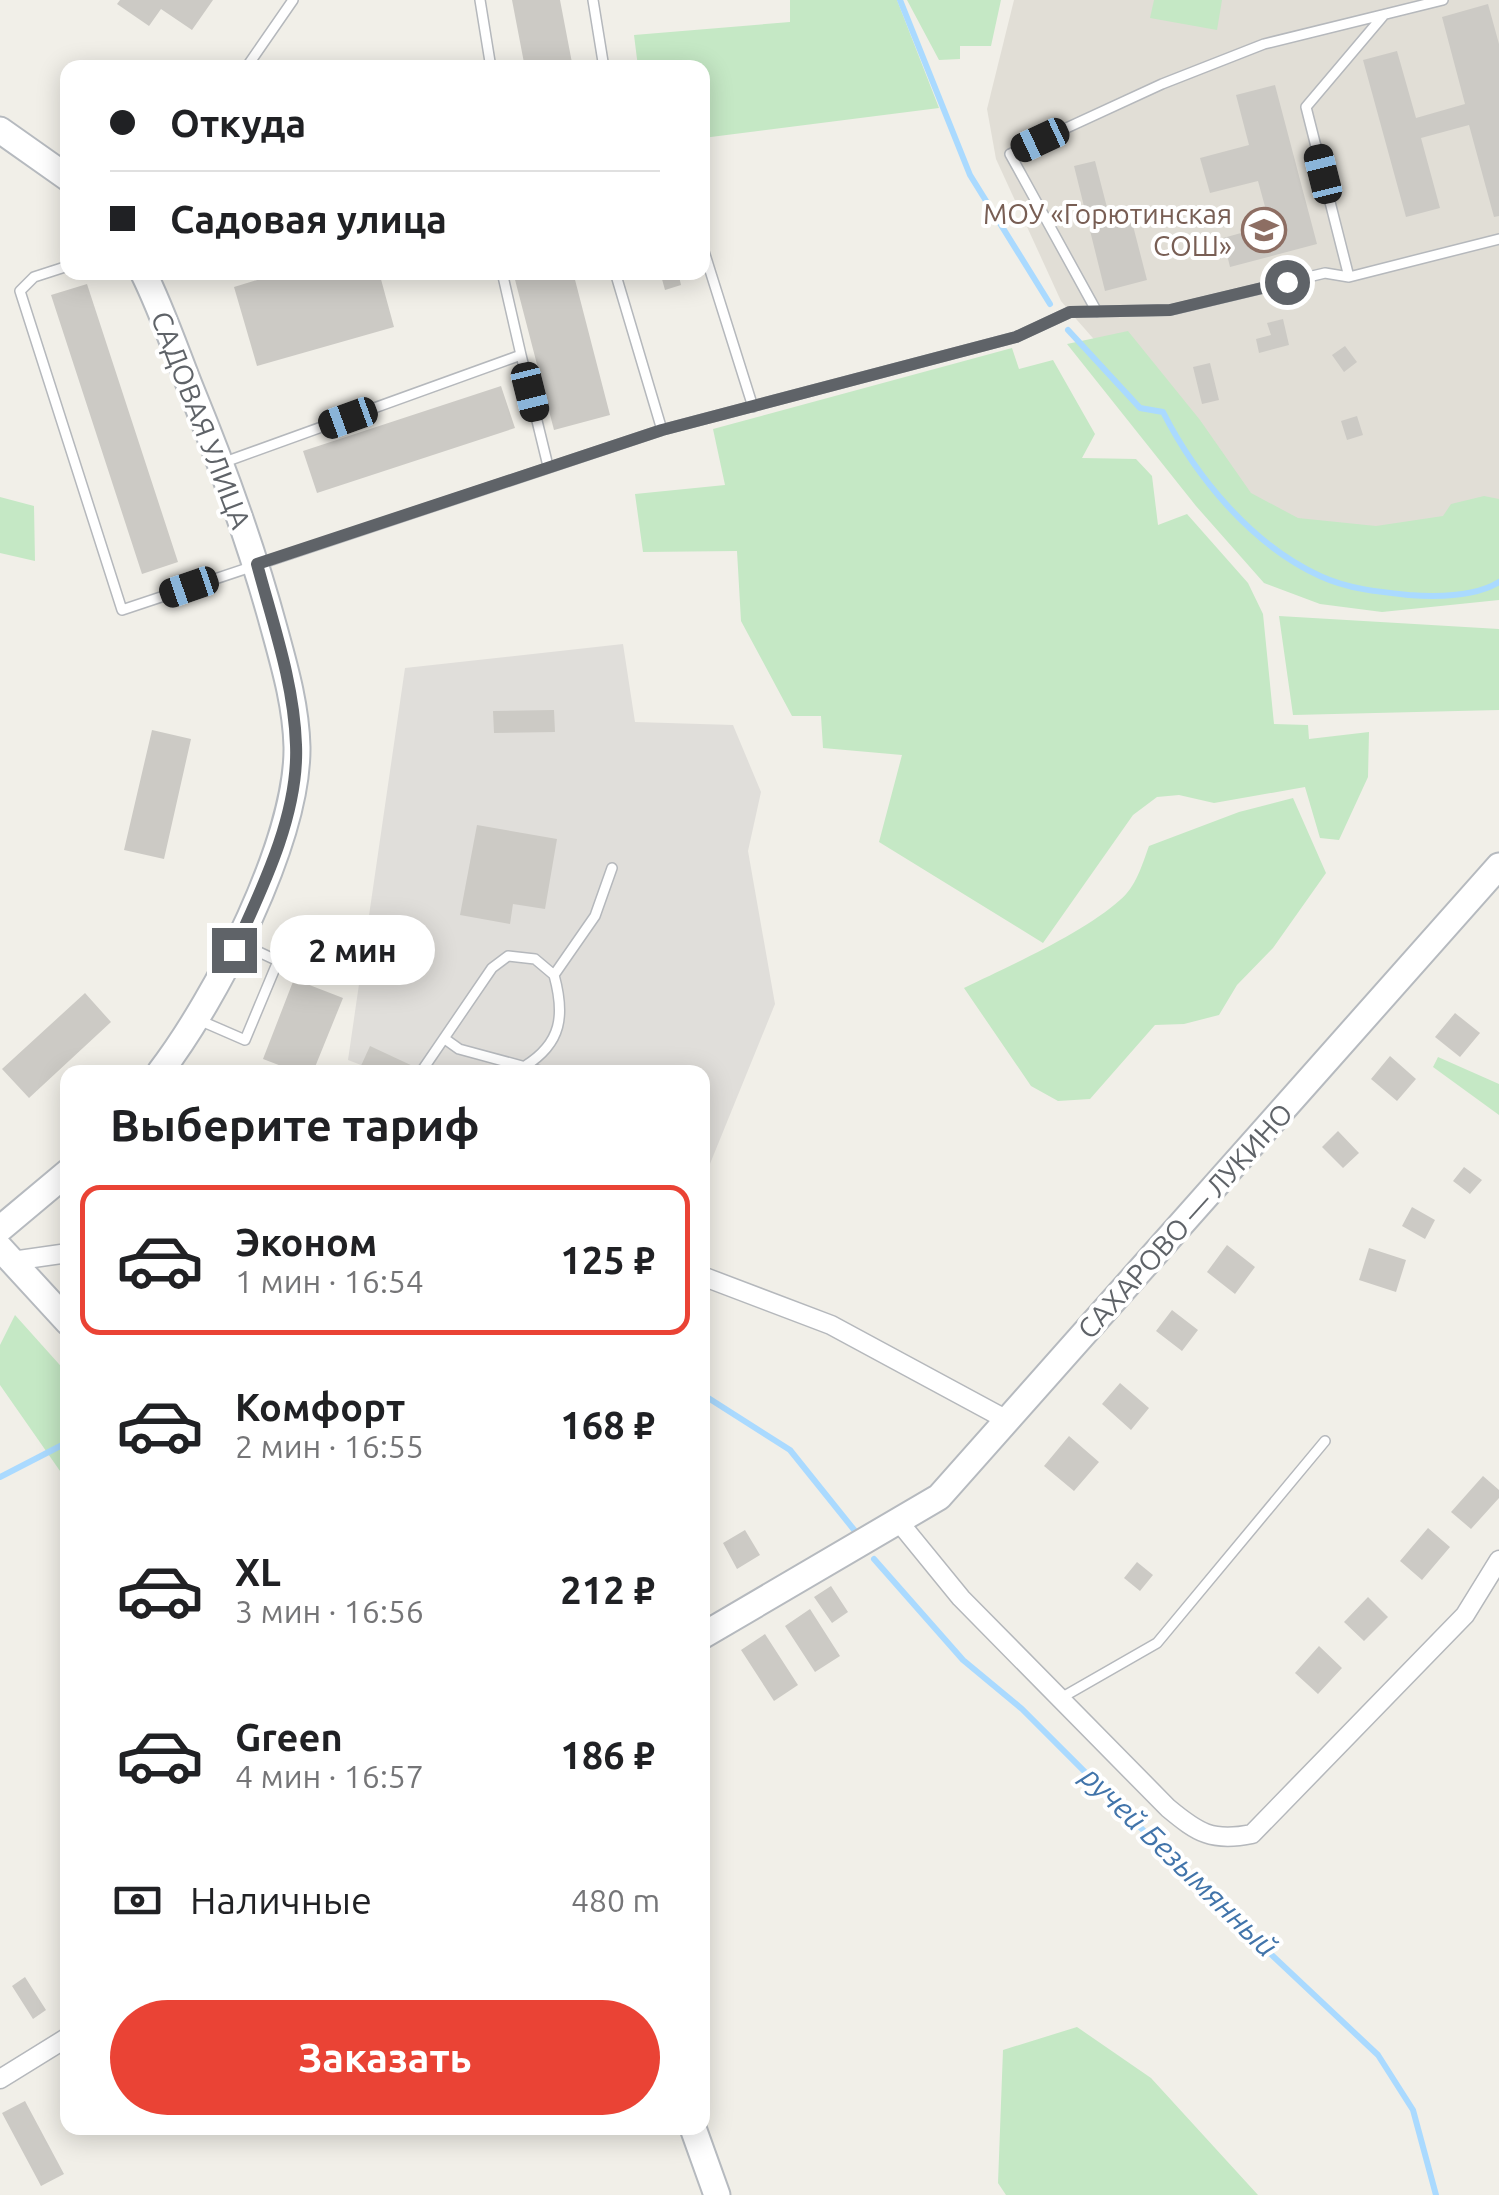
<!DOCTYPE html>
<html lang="ru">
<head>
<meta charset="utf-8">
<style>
  body { margin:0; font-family:Ubuntu,sans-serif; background:#f2f2f2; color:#202124; height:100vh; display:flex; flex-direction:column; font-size:38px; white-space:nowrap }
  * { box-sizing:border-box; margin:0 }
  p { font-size:32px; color:#757577 }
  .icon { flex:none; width:55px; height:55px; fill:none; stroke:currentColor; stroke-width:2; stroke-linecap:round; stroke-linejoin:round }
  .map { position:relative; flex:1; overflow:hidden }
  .panel { position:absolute; left:60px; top:1065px; width:650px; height:1070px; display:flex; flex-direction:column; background:#fff; border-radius:20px; box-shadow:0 5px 25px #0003 }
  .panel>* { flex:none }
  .guide { position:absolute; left:60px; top:60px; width:650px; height:220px; border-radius:20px; box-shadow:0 5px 25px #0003; display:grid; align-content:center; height:220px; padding:0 50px; background:#fff }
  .end { position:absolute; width:45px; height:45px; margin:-22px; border:12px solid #5f6368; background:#fff; box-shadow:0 0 0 5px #fff }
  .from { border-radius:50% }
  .bubble { position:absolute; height:70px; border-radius:35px; background:#fff; box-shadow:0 5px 25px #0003; font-size:32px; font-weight:600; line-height:70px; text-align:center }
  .car { position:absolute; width:30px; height:60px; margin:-30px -15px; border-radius:12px; box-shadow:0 0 8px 2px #0007; background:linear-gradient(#222 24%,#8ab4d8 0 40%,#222 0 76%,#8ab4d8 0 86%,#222 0) }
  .guide b { display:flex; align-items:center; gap:35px; height:95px; font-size:38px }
  .guide b+b { border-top:2px solid #e0e0e0 }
  .guide i { width:25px; height:25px; background:#202124 }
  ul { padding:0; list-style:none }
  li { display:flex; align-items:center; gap:30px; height:150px; margin:0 20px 15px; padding:0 30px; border:5px solid transparent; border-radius:20px }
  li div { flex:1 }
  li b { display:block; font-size:38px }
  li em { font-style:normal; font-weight:600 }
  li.active { border-color:#ea4335 }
  li>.icon { width:90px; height:90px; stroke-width:1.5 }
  h2 { padding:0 50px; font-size:45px; line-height:120px }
  .pay { display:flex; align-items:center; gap:25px; height:110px; padding:0 50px; font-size:38px }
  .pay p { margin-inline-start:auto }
  .action { display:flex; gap:20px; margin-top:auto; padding:20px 50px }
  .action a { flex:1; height:115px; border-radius:60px; background:#ea4335; color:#fff; font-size:40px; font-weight:600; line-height:115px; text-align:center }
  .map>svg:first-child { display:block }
</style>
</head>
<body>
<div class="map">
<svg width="1499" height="2195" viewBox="0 0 1499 2195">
  <rect width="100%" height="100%" fill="#f1efe8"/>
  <path fill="#e0deda" d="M 623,644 L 635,722 L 733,725 L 761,792 L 748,851 L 775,1004 L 703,1181 L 702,1072 L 379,1072 L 348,1060 L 405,668 Z"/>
  <path fill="#e1ded6" d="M 1014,0 L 1499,0 L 1499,574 L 1255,522 L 1077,320 L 1061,301 L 996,159 L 987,109 Z"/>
  <path fill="#c5e8c5" d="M 790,0 L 897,0 L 939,108 L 703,138 L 702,68 L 638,67 L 634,35 L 790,22 Z
    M 907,0 L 1001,0 L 991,46 L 960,46 L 960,59 L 939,60 Z
    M 1154,0 L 1222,0 L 1217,30 L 1150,18 Z
    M 1128,331 L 1200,420 L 1251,493 L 1298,518 L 1376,526 L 1443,516 L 1451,504 L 1484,496 L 1499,499 L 1499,600 L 1382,612 L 1320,604 L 1264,583 L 1196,506 L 1067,344 Z
    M 1012,348 L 1019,369 L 1053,360 L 1095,434 L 1082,458 L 1136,459 L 1152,476 L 1158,525 L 1187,514 L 1248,583 L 1263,614 L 1274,724 L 1308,725 L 1309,739 L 1369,732 L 1368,777 L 1339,840 L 1320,838 L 1305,787 L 1214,803 L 1179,795 L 1157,797 L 1133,815 L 1043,943 L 879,842 L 902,755 L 823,748 L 821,716 L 792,716 L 741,621 L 737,551 L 643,552 L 635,494 L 725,485 L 713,429 Z
    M 0,497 L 34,506 L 35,561 L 0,553 Z
    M 1279,616 L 1499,629 L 1499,710 L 1293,715 Z
    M 1293,798 L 1326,873 L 1273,948 L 1237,985 L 1219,1015 L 1184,1024 L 1155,1025 L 1090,1099 L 1058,1101 L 1031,1086 L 964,988 C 1011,965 1082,934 1120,900 C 1136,887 1142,865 1149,846 L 1239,812 Z
    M 1438,1057 L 1499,1084 L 1499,1115 L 1433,1067 Z
    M 15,1315 L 67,1373 L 67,1481 L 0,1385 L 0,1345 Z
    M 1077,2027 L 1151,2078 L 1258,2195 L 1006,2195 L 998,2183 L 1003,2050 Z"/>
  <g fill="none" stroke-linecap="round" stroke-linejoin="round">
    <path stroke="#aadaff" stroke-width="6" d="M 900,0 L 970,175 L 1050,304
      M 1068,330 L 1140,408 L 1163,412 C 1196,477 1252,545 1320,576 C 1348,589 1379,592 1409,595 C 1437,597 1475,597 1499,582
      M 702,1394 L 790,1450 L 855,1531
      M 0,1477 L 68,1442
      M 874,1559 L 963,1660 L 1022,1709 L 1207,1894 L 1378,2055 L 1413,2110 L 1436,2195"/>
  </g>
  <path fill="#cccac5" d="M 120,0 L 213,0 L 192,30 L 161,9 L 149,26 L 117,4 Z
    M 512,0 L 560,0 L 573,68 L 525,68 Z
    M 1488,4 L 1499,44 L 1499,216 L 1494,217 L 1469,125 L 1421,138 L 1440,208 L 1406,217 L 1363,60 L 1397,51 L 1416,118 L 1465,104 L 1442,17 Z
    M 1275,85 L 1317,244 L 1230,267 L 1223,238 L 1270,225 L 1258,181 L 1210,193 L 1200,158 L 1249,145 L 1236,95 Z
    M 1095,161 L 1111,223 L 1131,218 L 1147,280 L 1105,291 L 1074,166 Z
    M 283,272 L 379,272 L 394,327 L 257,366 L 234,287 Z
    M 513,272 L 573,272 L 610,415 L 554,430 Z
    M 660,272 L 678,272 L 681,285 L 665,290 Z
    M 87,284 L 178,562 L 142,574 L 51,295 Z
    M 1283,319 L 1289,345 L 1259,353 L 1256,339 L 1271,335 L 1267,323 Z
    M 1345,346 L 1357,362 L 1344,372 L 1332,355 Z
    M 1210,363 L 1219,400 L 1202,404 L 1193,367 Z
    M 501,386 L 515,428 L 317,493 L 303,451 Z
    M 1357,416 L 1363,435 L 1347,440 L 1341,421 Z
    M 554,710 L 555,732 L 494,733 L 493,711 Z
    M 152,730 L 191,739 L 164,859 L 124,850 Z
    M 477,825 L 557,839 L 545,909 L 513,904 L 510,924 L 460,915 Z
    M 294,979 L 343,998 L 313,1072 L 297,1072 L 263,1059 Z
    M 85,993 L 111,1022 L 29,1098 L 2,1069 Z
    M 1455,1013 L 1480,1033 L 1460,1057 L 1435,1037 Z
    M 370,1046 L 415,1067 L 413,1072 L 370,1072 L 360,1068 Z
    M 1390,1056 L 1416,1079 L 1397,1101 L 1371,1079 Z
    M 1338,1131 L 1359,1153 L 1343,1168 L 1322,1147 Z
    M 1464,1167 L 1482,1180 L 1470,1194 L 1453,1181 Z
    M 1412,1207 L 1435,1220 L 1425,1239 L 1402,1226 Z
    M 1227,1245 L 1255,1267 L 1235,1294 L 1207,1272 Z
    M 1369,1248 L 1406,1260 L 1396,1292 L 1359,1280 Z
    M 1172,1310 L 1198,1330 L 1182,1351 L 1156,1331 Z
    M 1120,1383 L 1149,1408 L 1131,1430 L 1102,1404 Z
    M 1069,1436 L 1099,1462 L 1074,1491 L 1044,1466 Z
    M 1483,1476 L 1499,1490 L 1499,1498 L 1471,1529 L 1451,1512 Z
    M 1428,1528 L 1450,1547 L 1422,1580 L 1400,1561 Z
    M 745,1530 L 760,1555 L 737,1569 L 723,1543 Z
    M 1137,1562 L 1153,1575 L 1140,1591 L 1124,1578 Z
    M 831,1586 L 848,1612 L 832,1623 L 814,1597 Z
    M 1368,1597 L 1388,1617 L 1364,1641 L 1344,1622 Z
    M 810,1609 L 840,1656 L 815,1672 L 785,1626 Z
    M 765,1634 L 798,1685 L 774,1701 L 741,1650 Z
    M 1319,1646 L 1342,1668 L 1318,1694 L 1295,1673 Z
    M 25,1977 L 46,2010 L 33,2019 L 12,1986 Z
    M 25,2101 L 64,2174 L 41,2186 L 2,2113 Z"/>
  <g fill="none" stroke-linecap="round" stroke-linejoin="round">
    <defs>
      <path id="lane" d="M 480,0 L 491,68
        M 593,0 L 604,68
        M 246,68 L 293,0
        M 702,245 L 753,407
        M 68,266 L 34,277 L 20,291 L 122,610 L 662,430 L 1016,337 L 1070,312 L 1171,310 L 1325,273 L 1349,277 L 1499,239
        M 615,272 L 662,430
        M 148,277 L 166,272
        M 1349,277 L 1306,107 L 1383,16
        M 1097,312 L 1010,154 L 1162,84 L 1264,44 L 1443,0
        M 521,355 L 548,466
        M 222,463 L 521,355 L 502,272
        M 199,1020 L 245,1040 L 278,961 L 242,944
        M 445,1039 L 459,1049 L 544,1072
        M 525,1066 C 562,1043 565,1015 554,975
        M 421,1072 L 492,968 L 508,956 L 535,959 L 554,975 L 595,916 L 612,868
        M 1061,1698 L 1157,1643 L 1325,1441"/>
      <path id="street" d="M 12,1261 L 68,1253
        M 702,1276 L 831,1325 L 1007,1420
        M 899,1522 L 961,1598 L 1168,1808 C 1198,1833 1212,1842 1252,1834 L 1465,1615 L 1499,1560
        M 0,2079 L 68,2037"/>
      <path id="secondary" d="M 0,130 L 68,178
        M 143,272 C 162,310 176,352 192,392 C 224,470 252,547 274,628 C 285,668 296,706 297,747 C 298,841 216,999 160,1072
        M 0,1229 L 68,1172
        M 0,1248 L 68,1322
        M 702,1636 L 939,1497 L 1499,866
        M 693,2128 L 717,2195"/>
    </defs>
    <use href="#lane" stroke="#b5b8bc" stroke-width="12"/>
    <use href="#street" stroke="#b5b8bc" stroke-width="21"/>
    <use href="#secondary" stroke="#b6babf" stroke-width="29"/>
    <use href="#lane" stroke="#fff" stroke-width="9"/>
    <use href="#street" stroke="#fff" stroke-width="18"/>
    <use href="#secondary" stroke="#fff" stroke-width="25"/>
  </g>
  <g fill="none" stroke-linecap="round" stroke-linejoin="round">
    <path stroke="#5f6368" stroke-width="12" d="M 234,950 C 262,889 299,814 296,745 C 294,683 273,624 257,564 L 662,430 L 1016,337 L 1070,312 L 1170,310 L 1287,282"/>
  </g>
  <defs>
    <symbol id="school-ring" viewBox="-11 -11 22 22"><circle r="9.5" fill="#fff" stroke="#8d6e63" stroke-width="1.5"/><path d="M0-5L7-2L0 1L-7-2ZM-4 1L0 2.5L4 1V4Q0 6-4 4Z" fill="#8d6e63"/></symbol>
  </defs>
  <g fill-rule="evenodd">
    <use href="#school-ring" x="1239" y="205" width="50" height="50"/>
  </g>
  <g text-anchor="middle" stroke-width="8" stroke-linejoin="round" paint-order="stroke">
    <g font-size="28" fill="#785e54" stroke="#fff" text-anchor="end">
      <text x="1232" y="224">МОУ «Горютинская<tspan x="1232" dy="32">СОШ»</tspan></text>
    </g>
    <g font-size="28" fill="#5f6368" stroke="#fff">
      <text transform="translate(201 420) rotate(69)" y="10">САДОВАЯ УЛИЦА</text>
      <text transform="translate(1185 1221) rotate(-48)" y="10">САХАРОВО — ЛУКИНО</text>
    </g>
    <g font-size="30" font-style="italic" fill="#4174aa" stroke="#fff">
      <text transform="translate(1179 1862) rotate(44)" y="10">ручей Безымянный</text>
    </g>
  </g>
</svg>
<i class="end from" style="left:1287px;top:282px"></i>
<i class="end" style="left:234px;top:950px"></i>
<div class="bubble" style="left:270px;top:915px;width:165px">2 мин</div>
<i class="car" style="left:1040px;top:140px;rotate:245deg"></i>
<i class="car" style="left:1323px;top:174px;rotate:346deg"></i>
<i class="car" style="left:530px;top:392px;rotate:166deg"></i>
<i class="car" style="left:348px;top:418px;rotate:250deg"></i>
<i class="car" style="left:189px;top:587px;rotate:251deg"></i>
<div class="guide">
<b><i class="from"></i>Откуда</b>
<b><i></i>Садовая улица</b>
</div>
<section class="panel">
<h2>Выберите тариф</h2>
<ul>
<li class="active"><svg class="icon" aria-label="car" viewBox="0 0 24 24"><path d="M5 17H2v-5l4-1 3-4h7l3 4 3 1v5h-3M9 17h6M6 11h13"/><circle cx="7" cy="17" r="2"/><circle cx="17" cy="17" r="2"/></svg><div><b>Эконом</b><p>1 мин · 16:54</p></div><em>125 ₽</em></li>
<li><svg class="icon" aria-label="car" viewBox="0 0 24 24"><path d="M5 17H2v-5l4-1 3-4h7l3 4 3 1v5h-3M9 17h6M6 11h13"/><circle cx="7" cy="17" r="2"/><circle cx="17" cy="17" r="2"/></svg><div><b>Комфорт</b><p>2 мин · 16:55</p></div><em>168 ₽</em></li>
<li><svg class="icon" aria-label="car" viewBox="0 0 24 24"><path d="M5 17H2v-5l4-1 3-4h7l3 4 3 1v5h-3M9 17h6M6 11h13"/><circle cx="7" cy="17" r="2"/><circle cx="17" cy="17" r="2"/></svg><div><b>XL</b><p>3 мин · 16:56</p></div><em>212 ₽</em></li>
<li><svg class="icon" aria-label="car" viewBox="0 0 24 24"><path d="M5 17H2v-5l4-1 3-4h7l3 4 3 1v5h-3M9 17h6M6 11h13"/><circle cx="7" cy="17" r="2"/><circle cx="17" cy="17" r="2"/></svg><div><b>Green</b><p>4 мин · 16:57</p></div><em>186 ₽</em></li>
</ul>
<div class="pay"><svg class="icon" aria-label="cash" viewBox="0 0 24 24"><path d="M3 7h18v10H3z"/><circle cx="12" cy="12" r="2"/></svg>Наличные<p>480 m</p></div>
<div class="action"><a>Заказать</a></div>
</section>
</div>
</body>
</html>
